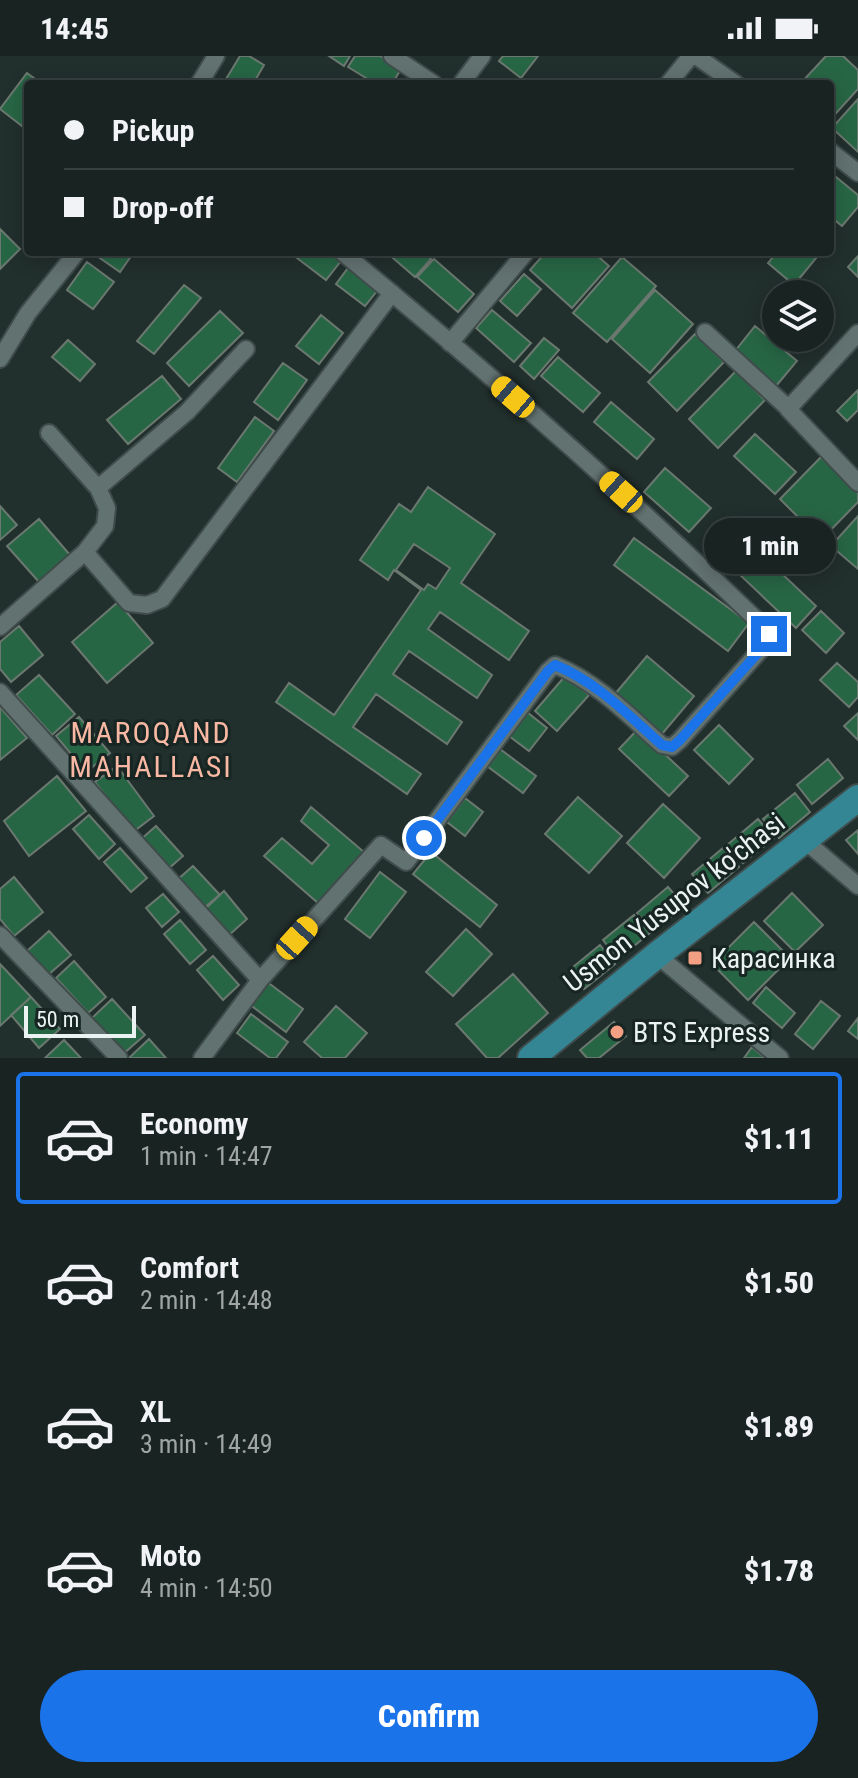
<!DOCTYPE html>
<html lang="en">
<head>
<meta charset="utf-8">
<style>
  body { margin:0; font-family:"Roboto Condensed",sans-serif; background:#262f2f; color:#f1f3f6; height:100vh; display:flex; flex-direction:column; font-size:30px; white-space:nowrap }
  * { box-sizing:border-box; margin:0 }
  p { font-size:26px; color:#9fa4a5 }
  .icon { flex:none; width:44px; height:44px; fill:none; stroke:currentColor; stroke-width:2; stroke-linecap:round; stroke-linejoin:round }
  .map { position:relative; height:1002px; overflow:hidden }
  .panel { display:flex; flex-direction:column; background:#192322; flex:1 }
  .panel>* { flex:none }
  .hud { position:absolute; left:24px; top:24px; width:810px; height:176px; border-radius:8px; box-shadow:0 4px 20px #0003,0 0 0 2px #374040; display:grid; align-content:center; height:176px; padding:0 40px; background:#192322 }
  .tools { position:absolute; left:762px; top:224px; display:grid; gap:16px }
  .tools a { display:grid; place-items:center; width:72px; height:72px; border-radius:50%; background:#192322; box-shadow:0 4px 20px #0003,0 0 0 2px #374040; font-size:40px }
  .scale { position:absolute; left:24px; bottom:20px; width:112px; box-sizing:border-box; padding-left:8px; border:4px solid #eaf3f2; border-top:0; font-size:22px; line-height:28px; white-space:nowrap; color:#eaf3f2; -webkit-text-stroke:6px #172523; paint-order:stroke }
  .end { position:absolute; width:36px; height:36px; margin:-18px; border:10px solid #1a73e8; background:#fff; box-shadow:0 0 0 4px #fff }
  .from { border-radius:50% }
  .bubble { position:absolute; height:56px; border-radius:28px; background:#192322; box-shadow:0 4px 20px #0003,0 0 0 2px #374040; font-size:26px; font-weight:800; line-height:56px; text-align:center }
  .car { position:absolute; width:24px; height:48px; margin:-24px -12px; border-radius:10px; box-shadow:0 0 6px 2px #0007; background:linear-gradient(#f5c518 24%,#345 0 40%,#f5c518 0 76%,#345 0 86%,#f5c518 0) }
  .hud b { display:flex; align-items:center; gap:28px; height:76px; font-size:30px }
  .hud b+b { border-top:2px solid #374040 }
  .hud i { width:20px; height:20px; background:#f1f3f6 }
  ul { padding:14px 0 0; list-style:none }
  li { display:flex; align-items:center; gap:24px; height:132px; margin:0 16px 12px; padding:0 24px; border:4px solid transparent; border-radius:8px }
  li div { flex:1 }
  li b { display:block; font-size:30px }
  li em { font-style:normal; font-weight:800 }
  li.selected { border-color:#1a73e8 }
  li>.icon { width:72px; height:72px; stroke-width:1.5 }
  .button { display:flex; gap:16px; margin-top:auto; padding:16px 40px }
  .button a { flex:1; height:92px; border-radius:48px; background:#1a73e8; color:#fff; font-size:32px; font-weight:800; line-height:92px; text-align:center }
  .status { display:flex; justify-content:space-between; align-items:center; height:56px; padding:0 40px; background:#192322; direction:ltr }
  .status svg { height:22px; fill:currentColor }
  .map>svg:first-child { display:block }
</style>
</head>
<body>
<div class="status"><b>14:45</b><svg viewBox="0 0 49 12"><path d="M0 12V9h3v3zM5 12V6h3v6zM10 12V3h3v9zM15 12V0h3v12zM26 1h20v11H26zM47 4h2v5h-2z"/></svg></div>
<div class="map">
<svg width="858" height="1002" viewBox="0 0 858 1002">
  <rect width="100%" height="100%" fill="#212f2d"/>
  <path fill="#276645" stroke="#6b7870" stroke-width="2" fill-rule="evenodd" d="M 240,0 L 249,0 L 264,9 L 253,28 L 223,28 Z
    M 329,0 L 350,0 L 344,10 Z
    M 355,0 L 380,0 L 401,13 L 392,28 L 376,28 L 348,11 Z
    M 503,0 L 538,0 L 521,22 L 499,5 Z
    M 826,0 L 843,0 L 858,14 L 858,33 L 830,64 L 830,28 L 800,28 Z
    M 27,17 L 42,28 L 28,28 L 28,62 L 22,70 L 0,53 Z
    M 858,43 L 858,96 L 832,72 Z
    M 830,116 L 858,139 L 858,151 L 842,170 L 830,160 Z
    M 0,173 L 20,193 L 0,213 Z
    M 100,196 L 134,196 L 120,216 L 97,200 Z
    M 289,196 L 329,196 L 341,205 L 326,224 Z
    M 386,196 L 424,196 L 431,203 L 415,221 Z
    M 546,196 L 593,196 L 609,210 L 572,252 L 530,214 Z
    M 777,196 L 821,196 L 794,229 L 768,207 Z
    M 858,200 L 858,221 L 848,211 Z
    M 622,201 L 656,230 L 607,286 L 573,257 Z
    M 434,203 L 474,238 L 458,256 L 417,221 Z
    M 87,206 L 114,226 L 93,253 L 67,234 Z
    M 348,212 L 377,235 L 365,250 L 336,228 Z
    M 524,218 L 541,233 L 517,260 L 500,245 Z
    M 184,229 L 201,242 L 154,298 L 137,285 Z
    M 655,234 L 693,268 L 650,317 L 612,283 Z
    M 492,254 L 531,287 L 514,306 L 476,272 Z
    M 220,255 L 243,277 L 189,330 L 167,307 Z
    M 321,259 L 343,277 L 319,308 L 296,290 Z
    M 755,270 L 797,305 L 776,330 L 735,295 Z
    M 695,278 L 724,306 L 677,355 L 648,326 Z
    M 544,282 L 559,294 L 534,323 L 520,310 Z
    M 68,284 L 95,308 L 80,325 L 52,301 Z
    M 558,301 L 600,337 L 583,356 L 541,320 Z
    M 283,307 L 307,324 L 278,364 L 254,346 Z
    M 736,315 L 765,344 L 718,392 L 689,363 Z
    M 162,320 L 181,343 L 128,388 L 107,364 Z
    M 858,334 L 858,354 L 847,365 L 837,355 Z
    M 611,346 L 654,383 L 637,403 L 594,366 Z
    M 255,361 L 274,375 L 237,426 L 218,412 Z
    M 755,378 L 796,416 L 775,438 L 734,400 Z
    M 821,401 L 858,437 L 858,446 L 821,484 L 780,443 Z
    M 665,412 L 711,452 L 689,476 L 644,436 Z
    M 428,431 L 495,478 L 461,527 L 529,575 L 509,604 L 440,556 L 428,573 L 492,619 L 477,642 L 409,595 L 393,618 L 462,666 L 447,688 L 376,638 L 353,671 L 421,718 L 407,738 L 276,646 L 289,627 L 334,659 L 421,534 L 394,514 L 388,524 L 360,504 L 399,448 L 411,456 ZM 414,488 L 450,512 L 436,533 L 428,528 L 424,534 L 396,514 Z
    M 0,450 L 17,469 L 0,484 Z
    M 858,460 L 858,513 L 831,490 Z
    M 39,463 L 70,499 L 39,526 L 7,490 Z
    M 634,482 L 749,567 L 728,595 L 614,509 Z
    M 758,495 L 816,550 L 796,572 L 738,517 Z
    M 118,546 L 153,587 L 107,627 L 72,586 Z
    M 821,555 L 844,577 L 826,597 L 802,574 Z
    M 19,570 L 43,599 L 11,626 L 0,613 L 0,586 Z
    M 647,600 L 694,640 L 662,678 L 615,638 Z
    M 837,607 L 858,626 L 858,641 L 849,651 L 820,624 Z
    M 39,619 L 75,658 L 52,679 L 16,639 Z
    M 566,619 L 589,639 L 557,675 L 535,655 Z
    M 0,651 L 27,682 L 0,704 Z
    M 527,656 L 547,672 L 529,695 L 509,680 Z
    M 858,657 L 858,684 L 844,670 Z
    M 79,661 L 110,697 L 86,716 L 56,680 Z
    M 719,669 L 753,703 L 729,728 L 694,694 Z
    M 638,673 L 688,720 L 669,740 L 619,693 Z
    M 500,693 L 536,720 L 523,737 L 487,710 Z
    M 828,703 L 843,722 L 812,748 L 797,729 Z
    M 117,710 L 154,760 L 133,776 L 95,726 Z
    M 57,720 L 86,755 L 29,800 L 4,765 Z
    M 795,737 L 810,756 L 779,782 L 763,763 Z
    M 578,741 L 622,780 L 589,817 L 545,778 Z
    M 465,742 L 483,756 L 465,780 L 447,766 Z
    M 663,748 L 700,782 L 664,822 L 627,787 Z
    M 311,751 L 364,796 L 318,847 L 264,800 L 282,782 L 312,808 L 329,789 L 301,765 Z
    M 89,759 L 115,788 L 99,803 L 73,773 Z
    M 758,763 L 774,782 L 743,807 L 727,789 Z
    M 156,770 L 183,800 L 167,814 L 140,784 Z
    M 858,774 L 858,798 L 846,784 Z
    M 120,792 L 147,822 L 131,836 L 104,806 Z
    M 723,792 L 739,811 L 708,837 L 692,818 Z
    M 431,796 L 497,849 L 480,871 L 413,818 Z
    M 193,810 L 220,839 L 204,854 L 177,824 Z
    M 380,816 L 406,836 L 370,882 L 345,863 Z
    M 14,821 L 43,856 L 14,880 L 0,863 L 0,833 Z
    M 668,831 L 684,850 L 653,876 L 637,857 Z
    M 224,835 L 247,863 L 228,880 L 204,852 Z
    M 792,837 L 823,869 L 795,896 L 764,865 Z
    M 163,838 L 179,856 L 162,871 L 146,852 Z
    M 634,859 L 650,877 L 618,903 L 603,884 Z
    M 180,864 L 206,894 L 190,908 L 164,878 Z
    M 754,866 L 790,902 L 748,944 L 712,908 Z
    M 466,873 L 492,898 L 453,940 L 426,916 Z
    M 49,875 L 71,899 L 48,919 L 27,895 Z
    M 600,889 L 615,908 L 584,933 L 568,915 Z
    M 213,900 L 239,929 L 223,944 L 197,914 Z
    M 74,905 L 106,941 L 88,957 L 56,922 Z
    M 0,908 L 31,941 L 0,970 Z
    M 513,918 L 548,957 L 498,1002 L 487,1002 L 456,968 Z
    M 266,925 L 303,953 L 286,976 L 249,948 Z
    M 766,931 L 795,957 L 782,972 L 753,947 Z
    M 31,941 L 60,973 L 39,992 L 11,959 Z
    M 112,943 L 145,979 L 123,998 L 91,963 Z
    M 821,945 L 840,960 L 813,993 L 795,978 Z
    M 336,950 L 367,977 L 345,1002 L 322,1002 L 304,986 Z
    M 251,958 L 288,986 L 276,1002 L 270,1002 L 237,977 Z
    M 858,962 L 858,983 L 848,975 Z
    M 614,966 L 626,980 L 599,1002 L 587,1002 L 580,994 Z
    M 149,983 L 166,1002 L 129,1002 Z
    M 64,984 L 81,1002 L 45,1002 Z
    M 752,991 L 765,1002 L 744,1002 Z"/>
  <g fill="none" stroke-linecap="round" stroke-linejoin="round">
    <defs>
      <path id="street" d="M 392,0 L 434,28
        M 696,0 L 736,28
        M 199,28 L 216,0
        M 461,28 L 482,0
        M 668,28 L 691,0
        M 830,95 L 858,117
        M 705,276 L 788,352
        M 858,277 L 788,353 L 858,427
        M 450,287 L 526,196
        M 0,303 L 28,257 L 77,196
        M 49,377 L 98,432 L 107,452 L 105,470 L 85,496
        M 98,432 L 187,356 L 246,293
        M 0,571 L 85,496 L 129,547 L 147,549 L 162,543 L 392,237
        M 0,636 L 260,924
        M 804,784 L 858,830
        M 0,879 L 119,1002
        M 657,899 L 780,1002
        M 202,1002 L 260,924 L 381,789 L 406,806 L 548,615 L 555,609 C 597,626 628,659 662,689 L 672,691 L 680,684 L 764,590 L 769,578 L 760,567 C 626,437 486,314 342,196"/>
      <path id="primary" d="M 531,1002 L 657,899 L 858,742"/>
    </defs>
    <use href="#street" stroke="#3f4c4b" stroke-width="20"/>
    <use href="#primary" stroke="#3f4c4b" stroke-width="30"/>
    <use href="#street" stroke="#627270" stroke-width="16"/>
    <use href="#primary" stroke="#348695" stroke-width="26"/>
  </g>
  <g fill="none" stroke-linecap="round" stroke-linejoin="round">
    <path stroke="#1a73e8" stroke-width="10" d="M 424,782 L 548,615 L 555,609 C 597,626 628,659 662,689 L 672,691 L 680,684 L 764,590 L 769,578"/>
  </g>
  <g fill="#f39f84" stroke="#172523" stroke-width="3">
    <rect x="687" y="894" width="16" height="16" rx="4"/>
    <circle cx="617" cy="976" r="8"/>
  </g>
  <g text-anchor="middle" stroke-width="6" stroke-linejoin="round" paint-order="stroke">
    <g font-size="28" fill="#eaf3f2" stroke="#172523">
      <text transform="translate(674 846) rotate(-38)" y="10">Usmon Yusupov ko'chasi</text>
    </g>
    <g font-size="28" fill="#eaf3f2" stroke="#172523" text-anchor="start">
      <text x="711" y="912">Карасинка</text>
      <text x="633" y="986">BTS Express</text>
    </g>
    <g font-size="30" letter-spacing="2" fill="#f8b8a3" stroke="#172523">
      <text x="151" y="687">MAROQAND<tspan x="151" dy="34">MAHALLASI</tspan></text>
    </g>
  </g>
</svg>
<div class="tools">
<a><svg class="icon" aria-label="layers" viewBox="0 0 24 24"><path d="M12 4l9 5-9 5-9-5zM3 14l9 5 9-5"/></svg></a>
</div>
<div class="scale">50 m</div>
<i class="end from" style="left:424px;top:782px"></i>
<i class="end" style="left:769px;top:578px"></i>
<div class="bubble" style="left:704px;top:462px;width:132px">1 min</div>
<i class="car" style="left:513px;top:341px;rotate:311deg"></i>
<i class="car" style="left:621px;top:436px;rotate:312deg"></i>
<i class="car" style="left:297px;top:882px;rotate:42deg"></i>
<div class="hud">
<b><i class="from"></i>Pickup</b>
<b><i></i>Drop-off</b>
</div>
</div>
<section class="panel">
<ul>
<li class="selected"><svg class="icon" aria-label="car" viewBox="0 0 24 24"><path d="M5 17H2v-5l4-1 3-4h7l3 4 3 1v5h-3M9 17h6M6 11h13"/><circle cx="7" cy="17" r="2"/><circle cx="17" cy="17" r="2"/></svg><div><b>Economy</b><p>1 min · 14:47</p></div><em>$1.11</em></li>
<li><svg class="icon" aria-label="car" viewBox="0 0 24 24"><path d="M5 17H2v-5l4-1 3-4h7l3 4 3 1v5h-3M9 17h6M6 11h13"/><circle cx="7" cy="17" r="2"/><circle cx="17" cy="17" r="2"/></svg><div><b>Comfort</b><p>2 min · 14:48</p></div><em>$1.50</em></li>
<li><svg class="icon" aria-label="car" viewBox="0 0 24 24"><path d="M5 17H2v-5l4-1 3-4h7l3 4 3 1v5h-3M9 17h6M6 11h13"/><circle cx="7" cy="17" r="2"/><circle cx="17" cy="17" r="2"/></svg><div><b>XL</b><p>3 min · 14:49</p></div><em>$1.89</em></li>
<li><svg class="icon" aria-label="car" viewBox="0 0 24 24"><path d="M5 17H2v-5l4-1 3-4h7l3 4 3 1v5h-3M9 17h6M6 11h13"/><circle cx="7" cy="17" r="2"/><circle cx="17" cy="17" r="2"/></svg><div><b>Moto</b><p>4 min · 14:50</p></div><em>$1.78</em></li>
</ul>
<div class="button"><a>Confirm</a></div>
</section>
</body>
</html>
